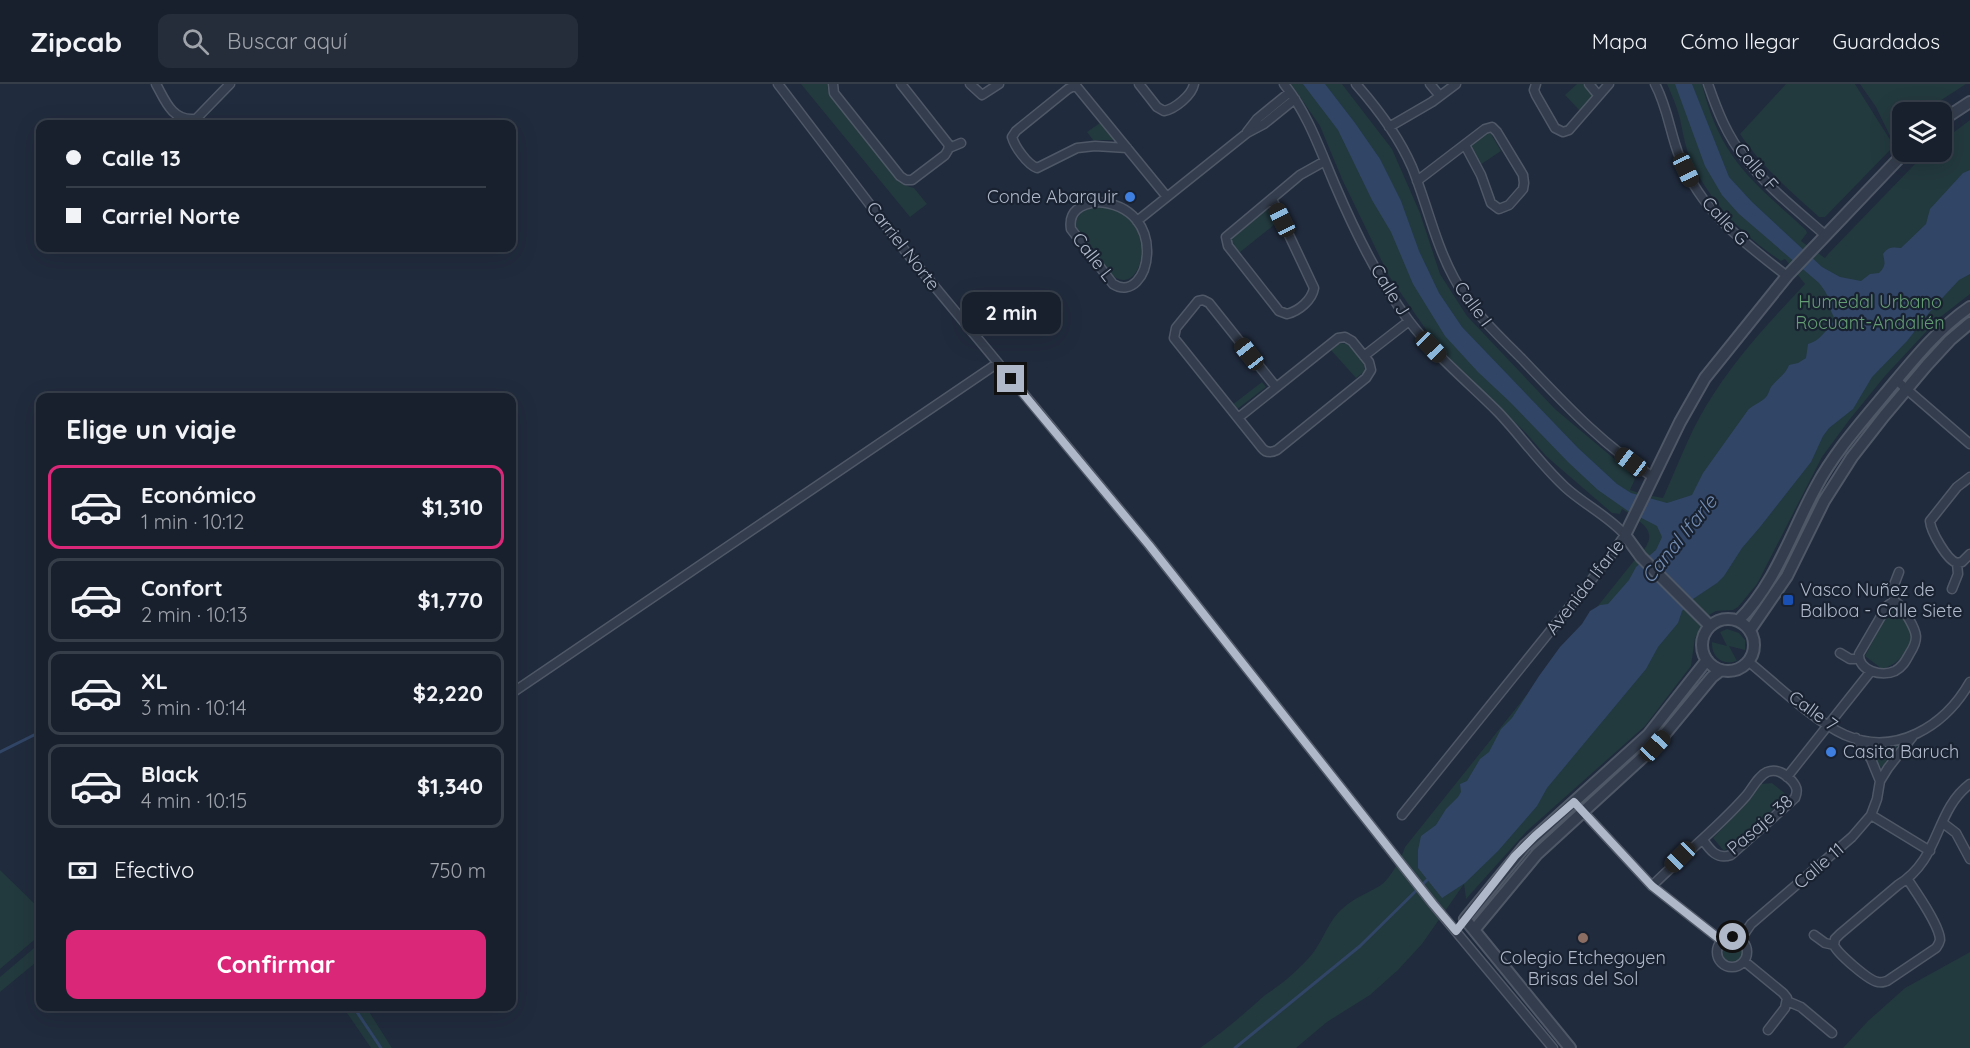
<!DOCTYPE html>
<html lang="es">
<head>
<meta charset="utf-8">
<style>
  body { margin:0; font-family:Quicksand,sans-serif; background:#252d3a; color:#f1f3f6; height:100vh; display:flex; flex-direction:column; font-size:22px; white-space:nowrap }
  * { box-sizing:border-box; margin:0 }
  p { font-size:20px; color:#9fa3aa }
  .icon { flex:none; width:33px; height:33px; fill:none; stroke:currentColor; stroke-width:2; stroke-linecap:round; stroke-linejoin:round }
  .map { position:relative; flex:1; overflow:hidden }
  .sheet { position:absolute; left:36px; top:309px; width:480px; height:618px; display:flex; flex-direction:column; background:#18202e; border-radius:12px; box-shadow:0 6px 24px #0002,0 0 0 2px #363e4a }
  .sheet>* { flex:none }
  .hud { position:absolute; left:36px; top:36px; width:480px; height:132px; border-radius:12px; box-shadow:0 6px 24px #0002,0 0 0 2px #363e4a; display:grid; align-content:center; height:132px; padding:0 30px; background:#18202e }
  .fabs { position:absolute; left:1892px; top:18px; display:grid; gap:12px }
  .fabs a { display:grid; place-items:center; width:60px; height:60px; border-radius:12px; background:#18202e; box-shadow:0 6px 24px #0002,0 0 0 2px #363e4a; font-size:30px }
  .end { position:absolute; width:27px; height:27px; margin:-14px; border:8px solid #afb8c9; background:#111; box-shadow:0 0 0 3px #111 }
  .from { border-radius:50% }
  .bubble { position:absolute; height:42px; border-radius:12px; background:#18202e; box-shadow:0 6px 24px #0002,0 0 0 2px #363e4a; font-size:20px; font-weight:700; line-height:42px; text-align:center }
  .car { position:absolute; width:18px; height:36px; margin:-18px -9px; border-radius:8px; box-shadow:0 0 4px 2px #0007; background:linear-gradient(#222 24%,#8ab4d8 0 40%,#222 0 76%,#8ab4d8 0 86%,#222 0) }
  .hud b { display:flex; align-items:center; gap:21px; height:57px; font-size:22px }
  .hud b+b { border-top:2px solid #363e4a }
  .hud i { width:15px; height:15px; background:#f1f3f6 }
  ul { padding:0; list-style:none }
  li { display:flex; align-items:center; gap:18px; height:84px; margin:0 12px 9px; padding:0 18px; border:3px solid #363e4a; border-radius:12px }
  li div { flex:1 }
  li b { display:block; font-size:22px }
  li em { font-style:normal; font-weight:700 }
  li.current { border-color:#db2777 }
  li>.icon { width:54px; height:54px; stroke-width:1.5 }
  h2 { padding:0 30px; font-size:27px; line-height:72px }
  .pay { display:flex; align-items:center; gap:15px; height:66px; padding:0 30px; font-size:22px }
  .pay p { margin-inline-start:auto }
  .action { display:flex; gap:12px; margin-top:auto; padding:12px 30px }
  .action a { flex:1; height:69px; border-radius:12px; background:#db2777; color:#fff; font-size:24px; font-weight:700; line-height:69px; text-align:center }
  header { display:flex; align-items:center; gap:36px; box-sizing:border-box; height:84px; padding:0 30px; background:#18202e; border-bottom:2px solid #363e4a }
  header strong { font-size:28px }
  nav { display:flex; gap:33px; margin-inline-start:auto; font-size:21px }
  .search { width:420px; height:54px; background:#252d3a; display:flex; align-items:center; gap:15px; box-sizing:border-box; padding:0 21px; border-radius:12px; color:#9fa3aa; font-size:22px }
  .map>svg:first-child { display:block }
</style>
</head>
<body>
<header>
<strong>Zipcab</strong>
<div class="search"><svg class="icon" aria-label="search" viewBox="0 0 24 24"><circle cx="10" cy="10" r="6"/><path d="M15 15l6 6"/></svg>Buscar aquí</div>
<nav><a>Mapa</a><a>Cómo llegar</a><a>Guardados</a></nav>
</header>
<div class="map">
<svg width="1970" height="964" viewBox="0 0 1970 964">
  <rect width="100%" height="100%" fill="#202b3d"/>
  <path fill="#22393e" d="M 801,0 L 827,0 L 827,3 L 895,94 L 904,101 L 914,104 L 927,120 L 910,133 Z
    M 1291,0 L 1342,0 L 1392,65 L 1420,129 L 1440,190 L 1467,232 L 1555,325 L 1624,383 L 1635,395 L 1630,406 L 1642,410 L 1663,414 C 1677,383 1689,350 1706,322 C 1733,277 1769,238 1805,200 L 1785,175 L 1781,177 C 1741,150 1704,113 1687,66 C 1684,56 1682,45 1680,35 C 1677,23 1672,11 1667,0 L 1702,0 C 1720,74 1752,97 1806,146 L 1807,149 L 1801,157 L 1825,174 L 1828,170 L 1914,81 L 1929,68 L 1941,68 L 1941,58 L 1970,36 L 1970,210 L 1938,235 L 1885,292 L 1850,335 L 1822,373 L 1757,500 L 1738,523 L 1733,526 L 1716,527 L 1709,531 L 1695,554 L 1691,582 L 1645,642 L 1527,747 L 1466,815 L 1464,800 L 1422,860 L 1398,886 L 1370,911 L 1327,938 L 1296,964 L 1200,964 C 1223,948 1244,930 1264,912 C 1267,909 1272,907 1275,904 C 1286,897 1297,886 1306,877 C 1322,862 1326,839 1342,825 C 1352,815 1368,809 1381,801 C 1390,795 1402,773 1405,763 L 1633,478 C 1661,450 1650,444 1622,425 L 1620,430 L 1612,429 L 1546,372 L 1525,348 L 1462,288 L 1431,253 L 1389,192 L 1342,95 L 1320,42 Z
    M 1577,0 L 1583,0 L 1593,13 L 1581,28 L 1565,11 Z
    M 1786,0 L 1855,0 L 1894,62 L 1825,133 L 1819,133 C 1790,107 1762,83 1740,50 Z
    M 1860,0 L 1966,0 L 1923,28 L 1902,28 L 1902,47 L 1892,56 L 1876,23 Z
    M 1100,39 L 1114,56 L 1093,56 L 1087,48 Z
    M 1485,49 L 1491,50 L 1501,67 L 1480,81 L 1470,61 Z
    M 1098,123 C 1162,126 1145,216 1113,192 L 1077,147 C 1073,131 1084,125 1098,123 Z
    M 1268,125 L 1275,140 L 1239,169 L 1230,156 Z
    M 1340,259 L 1347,260 L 1364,279 L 1365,287 L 1356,294 L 1330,265 Z
    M 1262,298 L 1266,303 L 1236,326 L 1232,321 Z
    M 1896,522 L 1914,551 C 1904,568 1902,579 1882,585 L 1865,572 L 1891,523 Z
    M 1727,545 L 1739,549 L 1745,556 L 1745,566 L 1729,562 L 1737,577 C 1722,582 1711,573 1712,558 L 1727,562 L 1720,548 Z
    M 1899,661 L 1881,684 L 1874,672 L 1866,662 L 1874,663 Z
    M 1772,699 L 1787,711 L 1754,744 L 1724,767 L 1713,754 L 1746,720 L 1761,700 Z
    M 0,786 L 40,825 L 40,851 L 0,885 Z
    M1722 868a10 10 0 1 1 20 0a10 10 0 1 1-20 0Z
    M 40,859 L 40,875 L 0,908 L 0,893 Z
    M 1970,868 L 1970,964 L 1843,964 L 1868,937 L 1905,904 Z
    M 343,923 L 366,923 L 392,964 L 371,964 Z"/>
  <path fill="#314566" d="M 1303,0 L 1325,0 L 1355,39 L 1380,75 L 1401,117 L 1419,167 L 1439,209 L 1462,243 L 1578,364 L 1617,400 L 1631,409 L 1667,419 L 1692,411 L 1703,389 L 1748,326 C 1753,321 1759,319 1764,315 C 1768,312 1769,307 1771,303 C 1777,295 1786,290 1789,281 L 1798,279 L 1806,274 L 1808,260 C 1818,257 1820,253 1827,246 C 1840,231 1831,234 1829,220 C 1828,210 1825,207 1819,199 L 1739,130 L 1722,111 L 1705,82 L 1675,0 L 1692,0 L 1729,93 L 1752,118 L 1822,183 L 1840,193 L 1861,197 L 1870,190 L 1879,189 C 1886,182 1885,179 1883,170 C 1888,163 1892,163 1901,164 L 1926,140 L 1930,125 L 1963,89 L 1970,86 L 1970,190 L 1959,196 L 1932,225 L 1907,257 L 1872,293 L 1853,325 L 1829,344 L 1823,352 L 1811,378 L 1760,443 L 1742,464 L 1724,492 L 1717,499 L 1693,515 L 1682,527 L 1678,539 L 1658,563 L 1646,585 L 1547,704 L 1537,722 L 1498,767 L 1465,799 L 1442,814 L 1418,784 L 1418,766 L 1421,752 L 1436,741 L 1446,725 L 1458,713 L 1461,708 L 1460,700 L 1467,697 L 1480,675 L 1489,668 L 1501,645 L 1512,634 L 1539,592 L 1560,563 L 1582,540 L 1590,527 L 1600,521 L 1608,520 L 1629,496 L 1636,483 L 1656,466 L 1662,453 L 1657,442 L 1628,427 L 1598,406 L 1568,378 L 1510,318 L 1478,288 L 1445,252 L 1413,200 L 1391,148 L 1372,116 L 1338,46 Z"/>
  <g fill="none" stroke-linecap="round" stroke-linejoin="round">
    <path stroke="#314566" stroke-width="3" d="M 0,668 L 40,648
      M 353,922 L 381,964
      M 1235,964 L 1360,862 L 1427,796"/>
    <defs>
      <path id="minor" d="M 156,0 C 165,16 172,37 194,35
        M 778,0 L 906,168 L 1149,461 L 1433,820 L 1553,964
        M 833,0 L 834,9 L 900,92 L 906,96 L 912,96 L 945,71 L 948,66 L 949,61 L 901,0
        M 970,0 L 982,11 L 999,0
        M 1139,0 L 1157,23 L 1164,27 C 1175,25 1192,11 1194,0
        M 1284,0 C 1308,30 1320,66 1335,101 C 1355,148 1378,196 1409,237 C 1435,271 1468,298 1498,328 C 1521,352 1540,380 1565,403 C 1582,419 1611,434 1625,451 L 1609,474 L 1402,731
        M 1356,0 C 1378,25 1399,53 1412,83 C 1427,120 1435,159 1454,194 C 1471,226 1496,249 1521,274 C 1563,318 1602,361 1653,393
        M 1430,0 L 1440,12
        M 1536,0 L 1534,6 L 1536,11 L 1555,44 L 1563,48 L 1569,46 L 1609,0
        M 1589,0 L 1598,11
        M 1655,0 C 1668,24 1670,50 1680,74 C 1703,129 1742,157 1787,192
        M 1708,0 C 1717,26 1727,52 1745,74 C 1767,103 1798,127 1825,151
        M 193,38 L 230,0
        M 1389,43 L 1432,18 L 1456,0
        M 1247,48 L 1257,35 L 1290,8
        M 949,64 L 961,59
        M 1127,64 L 1095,62 L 1077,64 L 1037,84 C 1027,80 1015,63 1012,53 L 1016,47 L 1068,5 L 1072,3 L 1077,3 L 1167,113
        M 1417,97 L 1485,45 L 1492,43 L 1497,48 L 1523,91 L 1524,99 L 1523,105 L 1509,121 L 1499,125 L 1491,119 L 1481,91 L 1465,61
        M 1272,115 L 1314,204 C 1312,216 1299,227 1287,230 L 1279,227 L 1228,162 L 1226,153 L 1300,91 L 1325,77
        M 1097,118 C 1172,122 1150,223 1113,200 L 1071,145 C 1068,127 1081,120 1097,118 Z
        M 1137,137 L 1247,49 L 1264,40 L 1295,15
        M 1364,272 L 1409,237
        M 1896,296 L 1970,360
        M 1238,334 L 1338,254 L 1345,253 L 1352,257 L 1369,278 L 1371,286 L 1366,294 L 1277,366 C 1271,369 1266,369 1262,364 L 1174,254 L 1176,244 L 1198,217 L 1203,216 L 1209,219 L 1276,303
        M 1957,479 C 1947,476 1931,448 1930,437 L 1957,403 L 1970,393
        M 1957,479 L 1962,478 L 1970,470
        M 1952,505 L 1958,490 L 1957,479
        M 1894,517 L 1887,522 L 1859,570 C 1858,587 1882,593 1895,587 C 1903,583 1906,576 1910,569 C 1919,555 1917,549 1909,535 C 1905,528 1902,521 1894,517 L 1894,501 L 1899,488
        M 1840,569 L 1850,575 L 1858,575
        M 1749,578 C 1776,600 1814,637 1845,651 C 1896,673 1945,642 1970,598
        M 512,609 L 998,279
        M 1856,654 L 1871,675 L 1880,697
        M 1787,693 L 1871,587
        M 1574,718 L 1652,802 L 1722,857
        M 1871,731 L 1930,767
        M 1943,739 L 1956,749 L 1970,775
        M 1652,802 C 1683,771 1717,745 1746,712 C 1752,705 1758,692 1767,688 C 1777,684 1785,690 1792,697 C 1797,703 1798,707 1795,714 L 1731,771 C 1717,776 1710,766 1703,756
        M 1814,851 L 1825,859 L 1834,861
        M1717 868a15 15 0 1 1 30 0a15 15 0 1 1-30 0Z
        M 1740,856 L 1751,840 L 1852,753 L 1871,731 L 1877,715 L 1880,697 L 1888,684 L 1913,652
        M 1834,861 L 1835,855 L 1840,850 L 1898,801 C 1941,775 1934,727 1970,700
        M 1834,861 C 1837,869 1869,897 1878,898 C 1882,899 1883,898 1887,897 L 1936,864 C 1938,861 1939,860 1940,856 C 1940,842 1916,808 1908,796
        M 1744,877 L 1783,909 L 1787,914 L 1785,924 L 1768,946
        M 1787,917 L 1801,923 L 1832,949"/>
      <path id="tertiary" d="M 1941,37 L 1970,18
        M1702 561a26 26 0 1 1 52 0a26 26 0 1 1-52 0Z
        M 1738,537 C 1776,499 1791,449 1816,403 C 1834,369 1860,340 1884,311 C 1910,280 1936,246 1970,223
        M 1710,542 L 1641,473 L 1625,451 L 1680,338 L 1705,294 L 1787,192 L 1905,68
        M 1750,546 L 1787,492 L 1824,417 L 1852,373 L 1884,332 L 1927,281 L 1950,256 L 1970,239
        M 1474,846 L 1537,770 L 1655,662 L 1712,593 L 1721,586
        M 1570,964 L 1465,835 L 1525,762 L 1648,651 L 1707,576"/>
    </defs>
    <use href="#minor" stroke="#4f5867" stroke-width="11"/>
    <use href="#tertiary" stroke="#4f5867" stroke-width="14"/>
    <use href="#minor" stroke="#343d4d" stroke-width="8"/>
    <use href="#tertiary" stroke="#343d4d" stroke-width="10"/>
  </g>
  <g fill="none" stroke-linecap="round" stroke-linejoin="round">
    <path stroke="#afb8c9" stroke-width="8" d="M 1011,295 L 1149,461 L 1433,820 L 1456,847 L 1515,772 L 1535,752 L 1574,718 L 1652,802 L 1722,857 L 1733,853"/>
  </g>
  <g fill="#3f7fe0" stroke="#192231" stroke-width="2">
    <circle cx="1130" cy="113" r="6"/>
    <circle cx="1831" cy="668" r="6"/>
  </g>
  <rect fill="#1a4fb4" stroke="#192231" stroke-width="2" x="1782" y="510" width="12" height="12" rx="3"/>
  <circle fill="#8d6e63" stroke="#192231" stroke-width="2" cx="1583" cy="854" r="6"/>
  <g text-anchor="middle" stroke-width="4.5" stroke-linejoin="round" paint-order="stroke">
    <g font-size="18" fill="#afb8c9" stroke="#192231">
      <text transform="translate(1756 83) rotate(49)" y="6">Calle F</text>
      <text transform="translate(1725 137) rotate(47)" y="6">Calle G</text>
      <text transform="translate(903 162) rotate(52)" y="6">Carriel Norte</text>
      <text transform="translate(1093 173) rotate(52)" y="6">Calle L</text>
      <text transform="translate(1390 206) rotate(58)" y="6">Calle J</text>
      <text transform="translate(1473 220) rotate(54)" y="6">Calle I</text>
      <text transform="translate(1585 503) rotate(-52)" y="6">Avenida Ifarle</text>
      <text transform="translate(1813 627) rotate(36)" y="6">Calle 7</text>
      <text transform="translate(1760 741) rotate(-41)" y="6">Pasaje 38</text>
      <text transform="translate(1819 782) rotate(-41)" y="6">Calle 11</text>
    </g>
    <g font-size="18" fill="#afb8c9" stroke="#192231" text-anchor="start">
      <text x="1118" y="119" text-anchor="end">Conde Abarquir</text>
      <text x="1800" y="512">Vasco Nuñez de<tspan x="1800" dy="21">Balboa - Calle Siete</tspan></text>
      <text x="1843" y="674">Casita Baruch</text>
      <text x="1583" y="880" text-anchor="middle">Colegio Etchegoyen<tspan x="1583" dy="21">Brisas del Sol</tspan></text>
    </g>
    <g font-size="18" fill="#639c72" stroke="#192231">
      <text x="1870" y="224">Humedal Urbano<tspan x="1870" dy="21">Rocuant-Andalién</tspan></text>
    </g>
    <g font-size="20" font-style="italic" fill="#748db3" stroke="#192231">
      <text transform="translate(1679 455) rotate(-51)" y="7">Canal Ifarle</text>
    </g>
  </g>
</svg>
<div class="fabs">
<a><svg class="icon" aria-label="layers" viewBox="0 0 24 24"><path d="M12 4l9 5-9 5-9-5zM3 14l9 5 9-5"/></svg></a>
</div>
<i class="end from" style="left:1733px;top:853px"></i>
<i class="end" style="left:1011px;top:295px"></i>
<div class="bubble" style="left:962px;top:208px;width:99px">2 min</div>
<i class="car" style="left:1686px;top:86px;rotate:155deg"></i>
<i class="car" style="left:1282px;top:136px;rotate:334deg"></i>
<i class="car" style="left:1431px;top:263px;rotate:136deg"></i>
<i class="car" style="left:1249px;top:270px;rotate:322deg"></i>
<i class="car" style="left:1631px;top:378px;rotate:307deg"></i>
<i class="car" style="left:1655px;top:662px;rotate:43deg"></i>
<i class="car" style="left:1680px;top:773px;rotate:225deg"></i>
<div class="hud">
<b><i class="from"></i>Calle 13</b>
<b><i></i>Carriel Norte</b>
</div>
<section class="sheet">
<h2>Elige un viaje</h2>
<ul>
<li class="current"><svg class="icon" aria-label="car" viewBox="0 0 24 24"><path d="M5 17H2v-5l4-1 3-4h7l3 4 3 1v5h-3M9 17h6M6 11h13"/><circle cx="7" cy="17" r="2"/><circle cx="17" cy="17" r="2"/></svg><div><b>Económico</b><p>1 min · 10:12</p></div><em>$1,310</em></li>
<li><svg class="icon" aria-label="car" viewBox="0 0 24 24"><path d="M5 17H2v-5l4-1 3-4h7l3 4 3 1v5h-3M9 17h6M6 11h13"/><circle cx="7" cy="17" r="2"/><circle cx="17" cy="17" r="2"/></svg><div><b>Confort</b><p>2 min · 10:13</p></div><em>$1,770</em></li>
<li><svg class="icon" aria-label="car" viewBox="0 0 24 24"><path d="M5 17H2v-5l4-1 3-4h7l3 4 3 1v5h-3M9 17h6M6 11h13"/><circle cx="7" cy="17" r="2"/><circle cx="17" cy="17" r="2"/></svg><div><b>XL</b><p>3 min · 10:14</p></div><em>$2,220</em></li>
<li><svg class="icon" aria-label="car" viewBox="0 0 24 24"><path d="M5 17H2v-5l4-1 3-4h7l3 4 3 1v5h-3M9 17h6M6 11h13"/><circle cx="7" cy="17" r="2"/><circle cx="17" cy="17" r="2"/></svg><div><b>Black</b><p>4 min · 10:15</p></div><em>$1,340</em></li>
</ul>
<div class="pay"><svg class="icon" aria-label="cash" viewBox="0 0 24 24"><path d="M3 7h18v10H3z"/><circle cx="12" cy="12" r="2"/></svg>Efectivo<p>750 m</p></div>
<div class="action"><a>Confirmar</a></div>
</section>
</div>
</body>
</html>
